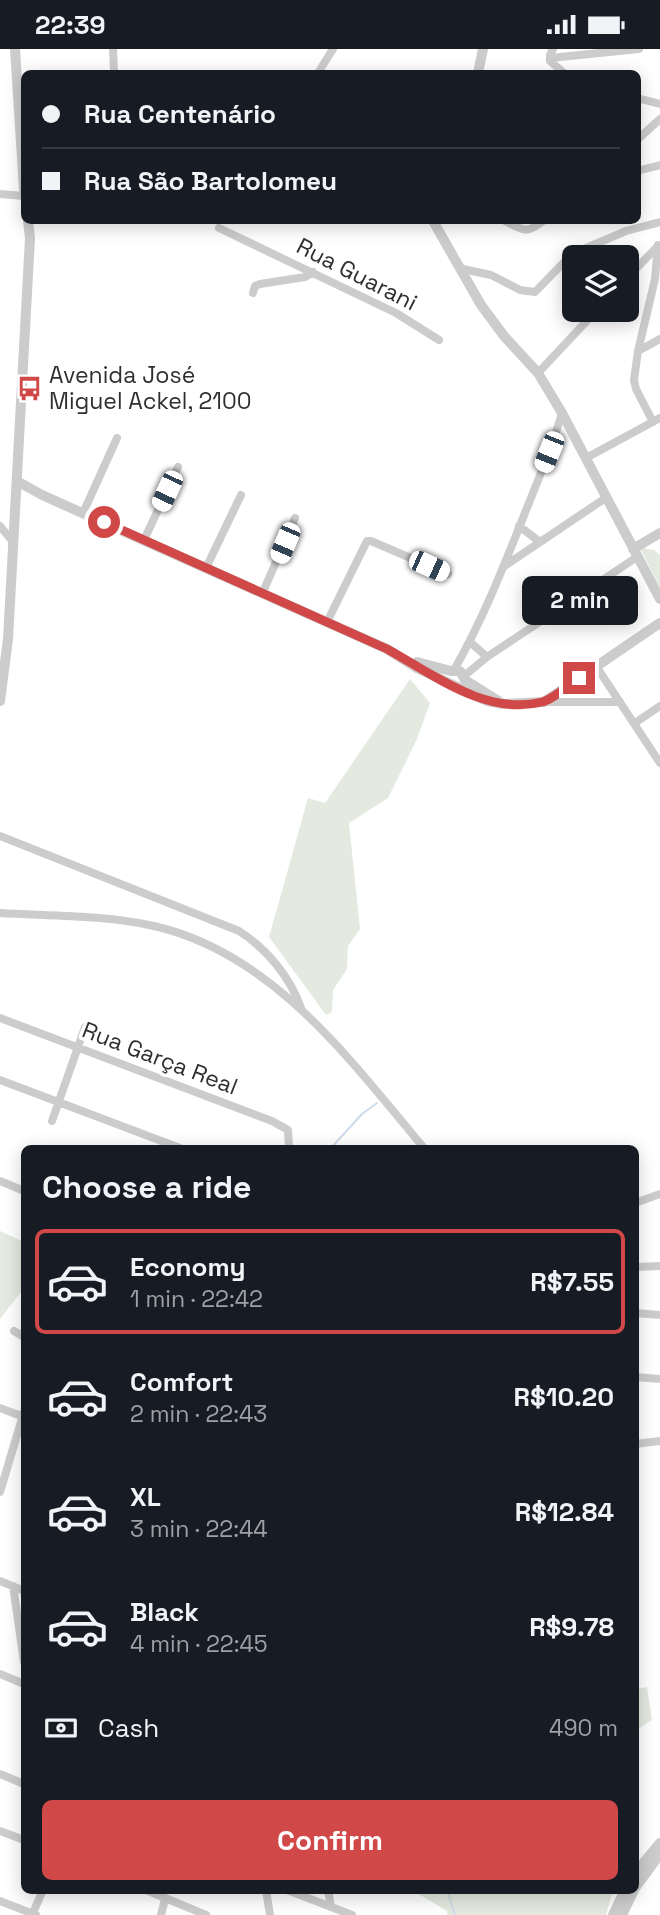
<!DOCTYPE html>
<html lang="en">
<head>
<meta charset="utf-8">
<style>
  body { margin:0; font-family:"Space Grotesk",sans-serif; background:#20242c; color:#f1f3f6; height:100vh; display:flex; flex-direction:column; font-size:26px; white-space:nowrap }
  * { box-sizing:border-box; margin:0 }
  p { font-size:23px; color:#9ea1a6 }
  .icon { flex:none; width:38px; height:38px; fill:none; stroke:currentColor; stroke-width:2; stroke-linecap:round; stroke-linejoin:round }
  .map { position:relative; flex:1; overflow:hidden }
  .side { position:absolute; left:21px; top:1096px; width:618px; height:749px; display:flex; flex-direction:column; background:#171b24; border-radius:10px; box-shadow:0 4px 18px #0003 }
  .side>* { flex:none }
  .top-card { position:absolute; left:21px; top:21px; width:620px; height:154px; border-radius:10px; box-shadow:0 4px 18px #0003; display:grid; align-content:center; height:154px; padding:0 21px; background:#171b24 }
  .controls { position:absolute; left:562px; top:196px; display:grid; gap:14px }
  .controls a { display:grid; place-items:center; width:77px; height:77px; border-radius:10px; background:#171b24; box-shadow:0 4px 18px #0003; font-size:35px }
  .end { position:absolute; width:32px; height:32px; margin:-16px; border:9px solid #d04948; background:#fff; box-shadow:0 0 0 4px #fff }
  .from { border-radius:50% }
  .bubble { position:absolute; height:49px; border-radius:10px; background:#171b24; box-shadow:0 4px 18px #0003; font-size:23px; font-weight:800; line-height:49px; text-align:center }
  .car { position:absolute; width:21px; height:42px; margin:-21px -10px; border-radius:9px; box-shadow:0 0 5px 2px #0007; background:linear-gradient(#fff 24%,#345 0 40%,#fff 0 76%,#345 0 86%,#fff 0) }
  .top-card b { display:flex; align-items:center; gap:24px; height:66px; font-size:26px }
  .top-card b+b { border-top:2px solid #363941 }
  .top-card i { width:18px; height:18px; background:#f1f3f6 }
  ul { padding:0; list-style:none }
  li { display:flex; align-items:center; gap:21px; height:105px; margin:0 14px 10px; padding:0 7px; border:4px solid transparent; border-radius:10px }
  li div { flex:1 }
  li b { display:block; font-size:26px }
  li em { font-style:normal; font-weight:800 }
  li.current { border-color:#d04948 }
  li>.icon { width:63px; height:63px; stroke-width:1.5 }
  h2 { padding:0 21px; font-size:32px; line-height:84px }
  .pay { display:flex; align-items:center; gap:18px; height:77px; padding:0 21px; font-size:26px }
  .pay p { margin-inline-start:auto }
  .button { display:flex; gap:14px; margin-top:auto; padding:14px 21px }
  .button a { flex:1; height:80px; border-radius:10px; background:#d04948; color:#fff; font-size:28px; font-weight:800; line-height:80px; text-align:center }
  .status { display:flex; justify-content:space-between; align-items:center; height:49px; padding:0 35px; background:#171b24; direction:ltr }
  .status svg { height:19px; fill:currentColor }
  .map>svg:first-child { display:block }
</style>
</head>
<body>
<div class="status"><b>22:39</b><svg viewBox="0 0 49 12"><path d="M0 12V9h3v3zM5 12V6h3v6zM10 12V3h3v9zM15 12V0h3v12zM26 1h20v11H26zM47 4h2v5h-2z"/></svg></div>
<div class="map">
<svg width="660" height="1866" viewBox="0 0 660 1866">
  <rect width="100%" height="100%" fill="#fff"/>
  <path fill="#e4eadf" d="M 643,499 L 654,501 L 660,506 L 660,539 L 641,501 Z
    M 410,630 L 430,654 L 417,690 L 388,749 L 349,774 L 360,880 L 348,897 L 347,920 L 333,941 L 332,963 L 326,966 L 269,888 L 308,749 L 325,754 Z
    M 0,1182 L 24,1193 L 24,1239 L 0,1270 Z
    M 647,1638 L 652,1671 L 635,1682 L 635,1640 Z
    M 412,1841 L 586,1842 L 613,1841 L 606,1866 L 447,1866 L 447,1862 Z"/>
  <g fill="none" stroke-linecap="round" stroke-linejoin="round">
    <path stroke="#cedbe8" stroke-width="2" d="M 331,1099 L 362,1065 L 377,1054
      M 447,1841 L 455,1866"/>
    <path stroke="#ccc" stroke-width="8" d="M 113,0 L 114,24
      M 553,0 L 550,6 L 550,12 L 564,24
      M 550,9 L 639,0
      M 318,24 L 333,0
      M 637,49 L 660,55
      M 637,91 L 660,70
      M 637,122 L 660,116
      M 0,145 L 24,147
      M 505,172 C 523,181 526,186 543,172
      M 219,179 L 396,264 L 439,291
      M 463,220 L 491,226 L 520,241 L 535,243 L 572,205 L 626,182 L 660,173
      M 626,230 L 658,197
      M 253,244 L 255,237 L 260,235 L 305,228 L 313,223
      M 638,302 L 660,290
      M 538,324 L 597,261
      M 653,373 L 636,340 L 634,331 L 638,302 L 655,230 L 658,196
      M 586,409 L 660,369
      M 83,464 L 117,389
      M 0,477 L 13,493
      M 519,477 L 540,493
      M 144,491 L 178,418
      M 503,518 L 607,448
      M 206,519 L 241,446
      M 263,543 L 295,469
      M 327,573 L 367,492 L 371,492 L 448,525
      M 470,593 L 487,608
      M 596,617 L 660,714
      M 454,621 C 481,574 501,524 521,474 C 535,438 551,402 562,364
      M 464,627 L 487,608 L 637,508
      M 544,653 L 620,653
      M 635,674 L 660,657
      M 0,787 L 239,882 C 267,900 290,928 301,959
      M 0,864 C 51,867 104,866 154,877 C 273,904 350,1011 424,1099
      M 0,969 L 272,1072 L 288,1081 L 289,1099
      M 0,1031 L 180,1099
      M 52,1072 L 85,978
      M 0,1132 L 24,1142
      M 635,1154 L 660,1145
      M 635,1218 L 660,1217
      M 635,1264 L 660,1266
      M 14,1282 L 24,1288
      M 635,1328 L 660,1330
      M 0,1359 L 24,1368
      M 635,1395 L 660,1392
      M 0,1443 L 24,1363
      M 0,1532 L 24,1542
      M 13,1537 L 24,1613
      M 0,1625 L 24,1635
      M 0,1725 L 24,1735
      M 0,1782 L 24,1791
      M 146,1841 L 206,1866
      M 266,1841 L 270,1866
      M 287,1841 L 352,1866
      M 328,1841 L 331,1858
      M 0,1852 L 36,1866
      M 32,1866 L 43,1841
      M 161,1866 L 164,1854 L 163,1841"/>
    <path stroke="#ccc" stroke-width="10" d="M 15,0 L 24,141
      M 478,24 L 483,0
      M 433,172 L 481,256 L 504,287 L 538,324 L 562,364 L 660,550
      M 17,432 L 42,446 L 387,600 L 417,619 L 487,652 L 503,655 L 544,653 L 660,574
      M 633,500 L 660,484
      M 417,613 L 451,622 L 460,622 L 465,631 L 500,653
      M 0,652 L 8,590 L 30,189 L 28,172
      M 635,1824 L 660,1794
      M 635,1839 L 660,1805
      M 613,1866 L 625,1841
      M 622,1866 L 634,1841"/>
  </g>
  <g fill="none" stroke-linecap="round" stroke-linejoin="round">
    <path stroke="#d04948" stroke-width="9" d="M 104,473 L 387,600 C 434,626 486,667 542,653 C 554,650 568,636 579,629"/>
  </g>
  <defs>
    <symbol id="bus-bare" viewBox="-9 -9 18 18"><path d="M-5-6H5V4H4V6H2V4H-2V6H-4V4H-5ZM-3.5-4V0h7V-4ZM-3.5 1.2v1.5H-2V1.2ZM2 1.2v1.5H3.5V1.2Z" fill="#d04948" stroke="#fff" stroke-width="2.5" paint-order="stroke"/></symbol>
  </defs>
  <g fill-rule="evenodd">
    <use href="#bus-bare" x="12" y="322" width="35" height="35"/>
  </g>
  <g text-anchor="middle" stroke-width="7" stroke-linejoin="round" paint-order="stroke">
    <g font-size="23" fill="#2f2f2f" stroke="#fff">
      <text transform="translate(357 225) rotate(27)" y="8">Rua Guarani</text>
      <text transform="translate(160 1009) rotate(21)" y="8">Rua Garça Real</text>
    </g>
    <g font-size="23" fill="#2f2f2f" stroke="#fff" text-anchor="start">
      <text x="49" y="334">Avenida José<tspan x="49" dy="26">Miguel Ackel, 2100</tspan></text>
    </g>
  </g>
</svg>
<div class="controls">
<a><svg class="icon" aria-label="layers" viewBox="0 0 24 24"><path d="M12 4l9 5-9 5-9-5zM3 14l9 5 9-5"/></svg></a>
</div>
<i class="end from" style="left:104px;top:473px"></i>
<i class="end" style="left:579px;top:629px"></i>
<div class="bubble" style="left:522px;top:527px;width:116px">2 min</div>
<i class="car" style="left:549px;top:403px;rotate:202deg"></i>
<i class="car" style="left:167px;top:442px;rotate:205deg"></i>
<i class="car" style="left:285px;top:494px;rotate:203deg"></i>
<i class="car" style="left:429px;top:517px;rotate:114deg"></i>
<div class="top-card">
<b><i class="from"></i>Rua Centenário</b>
<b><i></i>Rua São Bartolomeu</b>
</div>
<section class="side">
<h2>Choose a ride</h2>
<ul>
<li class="current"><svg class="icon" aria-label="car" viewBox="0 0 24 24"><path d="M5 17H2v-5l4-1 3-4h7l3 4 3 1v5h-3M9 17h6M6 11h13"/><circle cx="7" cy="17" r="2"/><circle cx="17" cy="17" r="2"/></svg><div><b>Economy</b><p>1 min · 22:42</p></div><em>R$7.55</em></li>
<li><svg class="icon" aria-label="car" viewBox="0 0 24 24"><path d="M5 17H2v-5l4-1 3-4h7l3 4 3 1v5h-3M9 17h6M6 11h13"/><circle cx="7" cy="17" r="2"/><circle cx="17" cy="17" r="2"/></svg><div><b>Comfort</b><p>2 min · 22:43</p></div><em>R$10.20</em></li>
<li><svg class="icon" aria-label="car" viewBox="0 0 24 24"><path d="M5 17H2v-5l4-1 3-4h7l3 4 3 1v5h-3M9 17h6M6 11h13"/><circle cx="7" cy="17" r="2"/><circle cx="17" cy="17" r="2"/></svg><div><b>XL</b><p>3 min · 22:44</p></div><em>R$12.84</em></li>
<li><svg class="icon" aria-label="car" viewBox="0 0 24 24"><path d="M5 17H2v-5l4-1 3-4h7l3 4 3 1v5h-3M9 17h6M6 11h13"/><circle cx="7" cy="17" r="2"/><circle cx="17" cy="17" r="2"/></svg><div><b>Black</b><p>4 min · 22:45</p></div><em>R$9.78</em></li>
</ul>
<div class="pay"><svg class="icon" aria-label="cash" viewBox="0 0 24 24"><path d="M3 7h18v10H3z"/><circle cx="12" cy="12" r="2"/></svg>Cash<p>490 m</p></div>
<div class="button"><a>Confirm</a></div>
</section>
</div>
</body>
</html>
